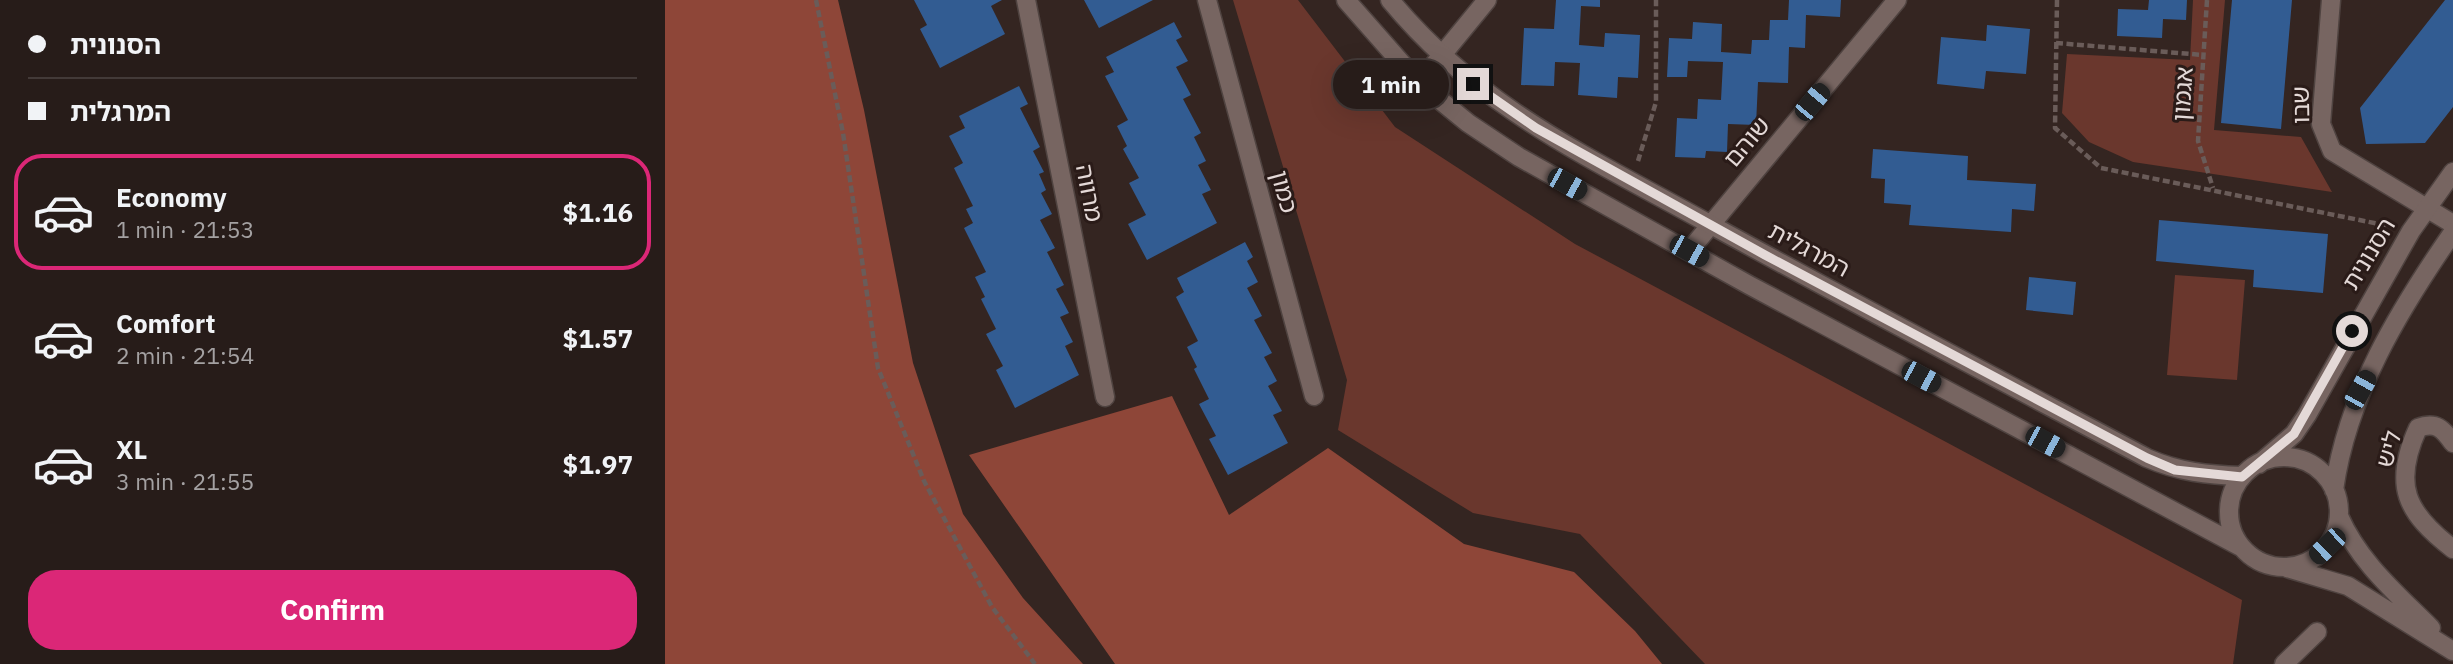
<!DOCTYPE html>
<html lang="en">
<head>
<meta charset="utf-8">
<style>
  body { margin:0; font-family:"IBM Plex Sans","Noto Sans Hebrew",sans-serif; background:#2f2522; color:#f1f3f6; height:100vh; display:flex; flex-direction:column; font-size:26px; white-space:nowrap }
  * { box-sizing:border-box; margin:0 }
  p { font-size:23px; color:#a4a1a2 }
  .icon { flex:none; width:38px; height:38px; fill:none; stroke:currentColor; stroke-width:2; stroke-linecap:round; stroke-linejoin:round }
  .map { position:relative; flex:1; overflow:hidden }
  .drawer { display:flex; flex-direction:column; background:#271c19; width:665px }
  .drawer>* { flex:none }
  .banner { display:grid; align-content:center; height:154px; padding:0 28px; background:#271c19 }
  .end { position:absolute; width:32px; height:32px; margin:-16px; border:9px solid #e4d9d7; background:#111; box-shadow:0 0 0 4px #111 }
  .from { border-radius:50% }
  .bubble { position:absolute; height:49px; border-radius:24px; background:#271c19; box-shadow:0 7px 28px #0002,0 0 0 2px #433a38; font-size:23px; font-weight:800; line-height:49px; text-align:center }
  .car { position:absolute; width:21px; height:42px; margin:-21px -10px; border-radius:9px; box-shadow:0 0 5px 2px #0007; background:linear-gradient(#222 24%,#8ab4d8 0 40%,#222 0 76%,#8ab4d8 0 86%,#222 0) }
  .banner b { display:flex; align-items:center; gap:24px; height:66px; font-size:26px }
  .banner b+b { border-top:2px solid #433a38 }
  .banner i { width:18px; height:18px; background:#f1f3f6 }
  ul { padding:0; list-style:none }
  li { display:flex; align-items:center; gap:21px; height:116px; margin:0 14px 10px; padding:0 14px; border:4px solid transparent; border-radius:28px }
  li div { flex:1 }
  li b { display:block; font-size:26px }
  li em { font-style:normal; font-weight:800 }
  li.current { border-color:#db2777 }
  li>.icon { width:63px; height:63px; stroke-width:1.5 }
  .primary-button { display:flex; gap:14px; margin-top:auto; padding:14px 28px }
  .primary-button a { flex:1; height:80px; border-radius:28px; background:#db2777; color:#fff; font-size:28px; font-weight:800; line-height:80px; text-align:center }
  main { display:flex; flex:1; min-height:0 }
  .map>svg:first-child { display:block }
</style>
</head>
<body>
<main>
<section class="drawer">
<div class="banner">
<b><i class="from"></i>הסנונית</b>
<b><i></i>המרגלית</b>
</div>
<ul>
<li class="current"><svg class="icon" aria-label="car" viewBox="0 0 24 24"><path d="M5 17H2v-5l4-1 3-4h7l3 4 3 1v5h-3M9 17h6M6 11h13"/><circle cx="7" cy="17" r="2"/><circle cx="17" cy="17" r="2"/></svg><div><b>Economy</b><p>1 min · 21:53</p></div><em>$1.16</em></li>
<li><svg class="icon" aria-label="car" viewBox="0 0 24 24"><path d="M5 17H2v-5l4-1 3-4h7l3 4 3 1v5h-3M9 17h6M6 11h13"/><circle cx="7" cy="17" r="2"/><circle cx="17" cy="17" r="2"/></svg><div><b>Comfort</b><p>2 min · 21:54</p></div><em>$1.57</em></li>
<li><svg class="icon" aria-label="car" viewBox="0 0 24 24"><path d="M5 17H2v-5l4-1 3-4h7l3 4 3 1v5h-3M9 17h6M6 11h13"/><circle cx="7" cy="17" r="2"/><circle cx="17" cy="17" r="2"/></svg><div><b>XL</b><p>3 min · 21:55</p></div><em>$1.97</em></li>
</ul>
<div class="primary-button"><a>Confirm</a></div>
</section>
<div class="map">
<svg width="1788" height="664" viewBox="0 0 1788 664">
  <rect width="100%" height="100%" fill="#342521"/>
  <path fill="#6a372d" d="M 568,0 L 633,0 L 730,127 L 910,244 L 1577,600 L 1568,664 L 1040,664 L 915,534 L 808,513 L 673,430 L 682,380 Z
    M 1528,0 L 1560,0 L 1549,130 L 1636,137 L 1667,192 L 1468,162 L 1424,142 L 1397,113 L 1402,54 L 1525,60 Z
    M 1510,275 L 1580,280 L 1572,380 L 1502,375 Z"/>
  <path fill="#8e4638" d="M 0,0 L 173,0 L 199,110 L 248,363 L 298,514 L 358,598 L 418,664 L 0,664 Z
    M 507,396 L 564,515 L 663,448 L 799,544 L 909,572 L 970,631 L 997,664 L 450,664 L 304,455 Z"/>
  <path fill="#325c92" d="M 249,0 L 337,0 L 326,6 L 340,34 L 275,68 L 255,29 L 262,25 Z
    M 419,0 L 488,0 L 434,28 Z
    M 891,0 L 935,0 L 935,7 L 916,6 L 914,45 L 939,47 L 940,33 L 975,35 L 973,78 L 953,77 L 952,98 L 913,95 L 915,63 L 890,62 L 889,86 L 856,85 L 859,28 L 889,29 Z
    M 1124,0 L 1176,0 L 1175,17 L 1141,15 L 1140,48 L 1124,47 L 1123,83 L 1093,82 L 1091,125 L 1063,124 L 1062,152 L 1041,151 L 1040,158 L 1010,157 L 1012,118 L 1032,119 L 1033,99 L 1056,100 L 1058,62 L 1023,61 L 1022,77 L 1002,77 L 1004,38 L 1027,39 L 1028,22 L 1057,24 L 1056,52 L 1086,54 L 1087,40 L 1104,40 L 1105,20 L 1123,20 Z
    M 1484,0 L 1522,0 L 1521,20 L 1498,19 L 1497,38 L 1452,36 L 1453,9 L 1483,10 Z
    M 1567,0 L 1627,0 L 1616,129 L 1556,123 Z
    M 1780,0 L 1788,0 L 1788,107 L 1760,143 L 1701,144 L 1695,108 Z
    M 509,22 L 517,37 L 511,40 L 523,61 L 511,67 L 526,95 L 518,99 L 536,133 L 529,137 L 541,161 L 533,165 L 546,190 L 537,194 L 552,223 L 482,260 L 463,224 L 481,215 L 464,183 L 474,178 L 458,149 L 462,146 L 452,126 L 463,120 L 440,76 L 449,72 L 441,57 Z
    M 1322,25 L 1365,29 L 1361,74 L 1321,71 L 1319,89 L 1272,84 L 1276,37 L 1321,41 Z
    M 354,86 L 363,104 L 355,108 L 375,147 L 368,151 L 379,172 L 374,174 L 381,190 L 376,193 L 387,214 L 375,220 L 390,248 L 382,252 L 399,285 L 391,289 L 404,313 L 395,317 L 408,342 L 400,346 L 414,375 L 350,408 L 331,370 L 338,366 L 321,334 L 331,329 L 316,299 L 320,297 L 310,277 L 321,272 L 299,228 L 308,223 L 301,209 L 308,206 L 289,168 L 298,163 L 284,136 L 300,128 L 294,116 Z
    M 1208,149 L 1303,156 L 1302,180 L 1371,184 L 1369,211 L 1347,209 L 1346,232 L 1244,225 L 1246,205 L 1219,203 L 1220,179 L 1206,178 Z
    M 1494,220 L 1663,234 L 1658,293 L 1588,287 L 1589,270 L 1491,261 Z
    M 580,242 L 588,257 L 582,261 L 593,282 L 582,288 L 597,316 L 589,320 L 607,353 L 599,357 L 612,381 L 603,386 L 617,411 L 608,415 L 623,443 L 563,475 L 544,439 L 551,436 L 534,404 L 544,399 L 529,369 L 532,367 L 522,347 L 533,341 L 511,297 L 519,292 L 512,278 Z
    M 1364,277 L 1411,282 L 1408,315 L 1361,310 Z"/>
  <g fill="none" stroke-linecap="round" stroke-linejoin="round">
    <defs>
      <path id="minor" d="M 361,0 L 440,397
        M 542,0 L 649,396
        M 1666,0 L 1656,124 L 1667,151 L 1788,224
        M 754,83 L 822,0
        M 1024,251 L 1232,0
        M 1788,443 C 1778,429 1771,421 1753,428 C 1727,485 1741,513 1788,549
        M 1619,664 L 1652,632"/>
      <path id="tertiary" d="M 681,0 L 754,83 L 803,123 L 854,157 L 1084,285 L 1576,547
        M 725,0 C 816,110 926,158 1048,226 C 1192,305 1337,381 1482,458 C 1514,472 1543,475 1577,476
        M1564 512a55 55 0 1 1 110 0a55 55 0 1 1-110 0Z
        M 1594,464 L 1629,434 L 1642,415 L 1746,231 L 1788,172
        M 1669,490 C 1682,395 1734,310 1788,232
        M 1674,516 C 1694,562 1731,593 1766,628
        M 1622,568 L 1683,586 L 1788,651"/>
    </defs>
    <use href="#minor" stroke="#4f4340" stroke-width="21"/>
    <use href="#tertiary" stroke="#4f4340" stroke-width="21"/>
    <path stroke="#6a5c59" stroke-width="4.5" stroke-dasharray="7 3.5" stroke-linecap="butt" d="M 151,0 L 178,133 L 213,368 L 259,481 L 327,607 L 370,664
      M 1392,0 L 1390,128 L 1436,168 L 1724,226
      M 1542,0 L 1533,141 L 1548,188
      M 1391,43 L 1538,55
      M 973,161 L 991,102 L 991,0"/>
    <use href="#minor" stroke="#776561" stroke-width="18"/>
    <use href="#tertiary" stroke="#776561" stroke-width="18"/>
  </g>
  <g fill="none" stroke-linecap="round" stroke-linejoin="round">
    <path stroke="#e4d9d7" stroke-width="9" d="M 808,84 L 871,128 L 1100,255 L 1482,458 L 1510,470 L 1577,477 L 1629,434 L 1687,331"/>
  </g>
  <g text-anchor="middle" stroke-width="6" stroke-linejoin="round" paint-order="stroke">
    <g font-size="24" fill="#e4d9d7" stroke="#2a1b18">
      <text transform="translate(1518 94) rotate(-86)" y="8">אגמון</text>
      <text transform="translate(1636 105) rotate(-91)" y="8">שבו</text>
      <text transform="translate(1082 142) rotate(-50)" y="8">שוהם</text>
      <text transform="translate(619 192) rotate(75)" y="8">כמון</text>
      <text transform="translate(424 193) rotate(79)" y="8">מרווה</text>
      <text transform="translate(1144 250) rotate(28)" y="8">המרגלית</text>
      <text transform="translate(1704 254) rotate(-59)" y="8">הסנונית</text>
      <text transform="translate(1724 449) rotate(-74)" y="8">ליש</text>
    </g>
  </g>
</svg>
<i class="end from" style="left:1687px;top:331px"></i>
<i class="end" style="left:808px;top:84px"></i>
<div class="bubble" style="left:668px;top:60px;width:116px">1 min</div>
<i class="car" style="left:1147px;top:102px;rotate:40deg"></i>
<i class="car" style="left:902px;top:184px;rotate:119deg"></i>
<i class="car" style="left:1024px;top:251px;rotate:119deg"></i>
<i class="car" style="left:1256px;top:377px;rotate:118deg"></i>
<i class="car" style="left:1695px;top:390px;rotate:29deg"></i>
<i class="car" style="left:1380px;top:442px;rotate:118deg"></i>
<i class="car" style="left:1662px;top:546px;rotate:226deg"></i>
</div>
</main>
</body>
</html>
